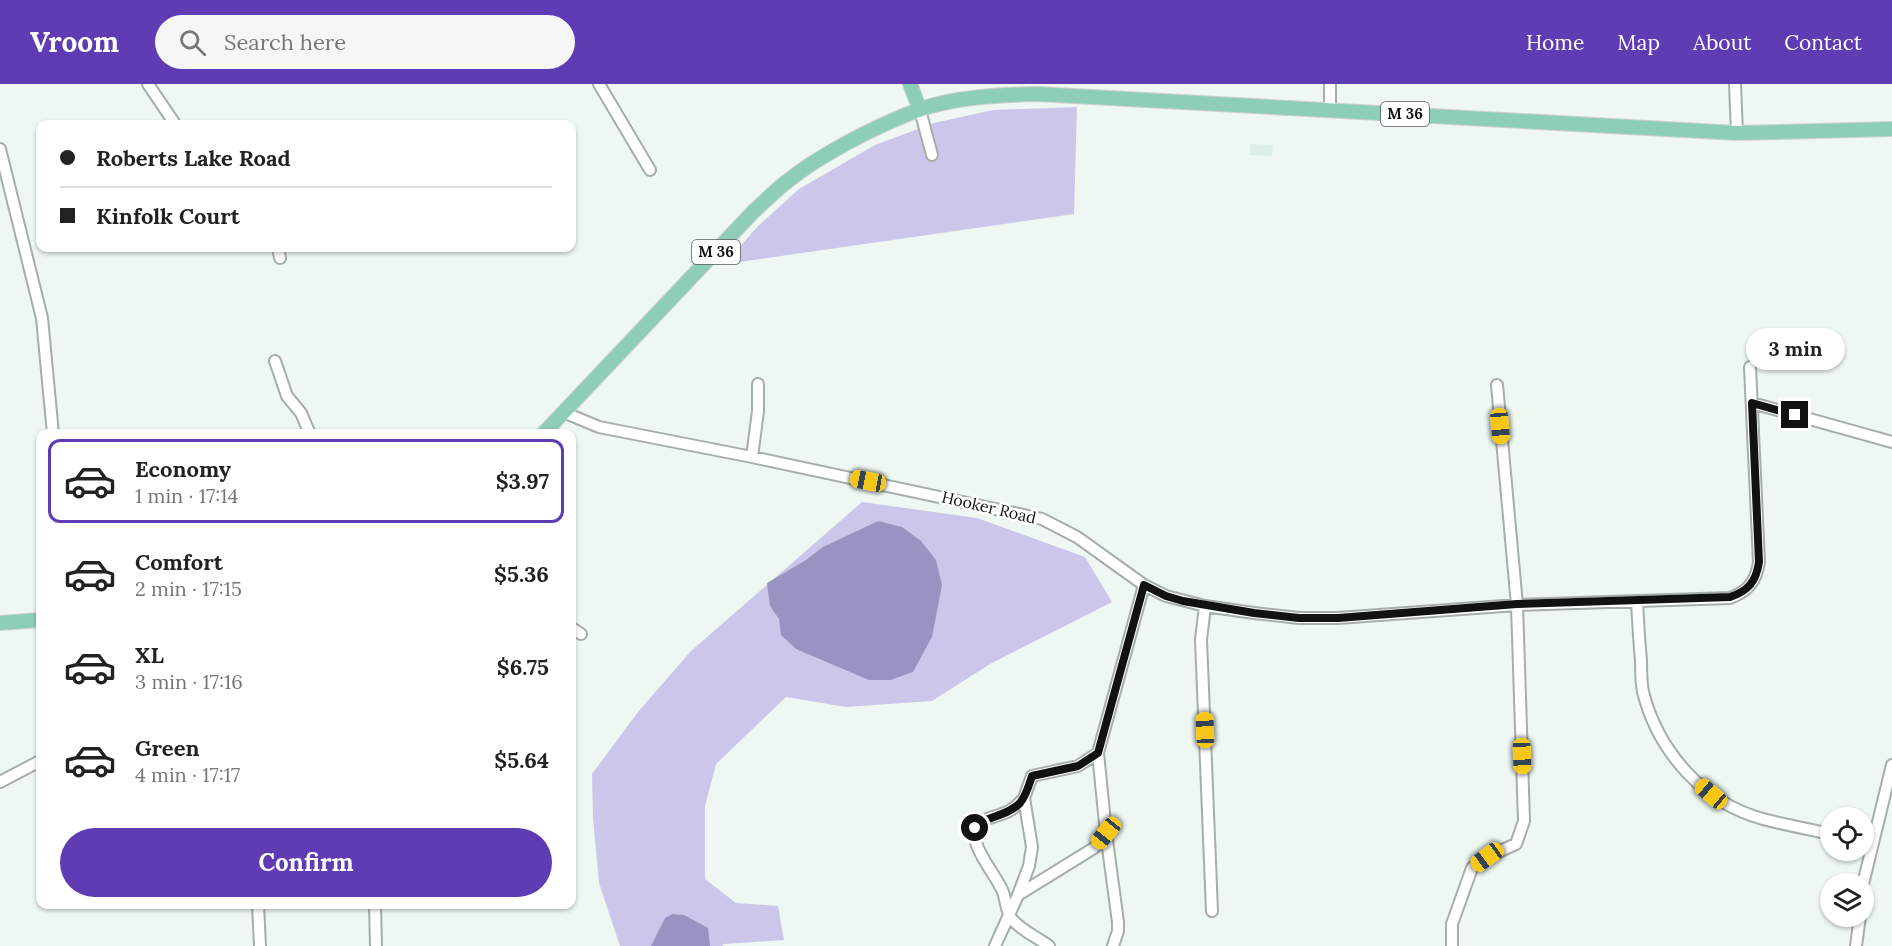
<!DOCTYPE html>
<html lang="en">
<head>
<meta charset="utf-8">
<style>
  body { margin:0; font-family:Lora,serif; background:#f6f6f6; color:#222; height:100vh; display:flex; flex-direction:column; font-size:22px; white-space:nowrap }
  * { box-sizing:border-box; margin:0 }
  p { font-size:20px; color:#767676 }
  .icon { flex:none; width:33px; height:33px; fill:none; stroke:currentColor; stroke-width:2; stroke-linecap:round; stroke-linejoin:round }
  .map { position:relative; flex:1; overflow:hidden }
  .panel { position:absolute; left:36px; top:345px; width:540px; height:480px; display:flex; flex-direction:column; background:#fff; border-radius:12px; box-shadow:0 2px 4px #0004 }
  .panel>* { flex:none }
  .top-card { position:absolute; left:36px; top:36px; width:540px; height:132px; border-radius:12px; box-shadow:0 2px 4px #0004; display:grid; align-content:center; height:132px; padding:0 24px; background:#fff }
  .tools { position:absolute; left:1820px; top:723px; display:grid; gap:12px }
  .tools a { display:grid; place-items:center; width:54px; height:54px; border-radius:50%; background:#fff; box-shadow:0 2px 4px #0004; font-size:30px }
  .end { position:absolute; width:27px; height:27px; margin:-14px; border:8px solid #101311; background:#fff; box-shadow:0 0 0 3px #fff }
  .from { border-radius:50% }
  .bubble { position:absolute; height:42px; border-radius:21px; background:#fff; box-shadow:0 2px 4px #0004; font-size:20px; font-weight:700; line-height:42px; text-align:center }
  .car { position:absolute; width:18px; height:36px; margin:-18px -9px; border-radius:8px; box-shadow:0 0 4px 2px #0007; background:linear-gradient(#f5c518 24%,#345 0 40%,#f5c518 0 76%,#345 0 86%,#f5c518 0) }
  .top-card b { display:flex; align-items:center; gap:21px; height:57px; font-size:22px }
  .top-card b+b { border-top:2px solid #e0e0e0 }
  .top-card i { width:15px; height:15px; background:#222 }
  ul { padding:10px 0 0; list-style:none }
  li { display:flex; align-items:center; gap:18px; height:84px; margin:0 12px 9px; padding:0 12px; border:3px solid transparent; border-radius:12px }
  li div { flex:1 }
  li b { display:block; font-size:22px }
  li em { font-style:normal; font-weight:700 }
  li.current { border-color:#603cb4 }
  li>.icon { width:54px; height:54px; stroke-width:1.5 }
  .cta { display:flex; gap:12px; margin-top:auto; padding:12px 24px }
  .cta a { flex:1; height:69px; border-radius:36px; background:#603cb4; color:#fff; font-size:24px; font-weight:700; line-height:69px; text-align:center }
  header { display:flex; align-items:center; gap:36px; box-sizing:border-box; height:84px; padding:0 30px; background:#603cb4; color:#fff }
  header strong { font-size:28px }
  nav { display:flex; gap:33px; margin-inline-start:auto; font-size:21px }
  .search { width:420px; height:54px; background:#f6f6f6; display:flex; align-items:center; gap:15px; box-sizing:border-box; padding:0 21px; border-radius:33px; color:#767676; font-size:22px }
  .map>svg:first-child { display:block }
</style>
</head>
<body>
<header>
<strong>Vroom</strong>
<div class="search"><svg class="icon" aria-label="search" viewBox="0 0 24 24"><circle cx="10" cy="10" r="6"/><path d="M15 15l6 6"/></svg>Search here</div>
<nav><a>Home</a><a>Map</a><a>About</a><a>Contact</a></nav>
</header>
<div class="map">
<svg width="1892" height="862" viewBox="0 0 1892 862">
  <rect width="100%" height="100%" fill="#eef7f2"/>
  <path fill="#ddeee5" d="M 1250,60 L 1273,61 L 1272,72 L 1250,71 Z"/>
  <path fill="#cbc6ea" d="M 1077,23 L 1074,130 L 725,180 L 757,143 L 799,105 L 875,61 L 934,39 L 993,26 Z
    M 862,418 L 977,434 L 1085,473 L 1112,518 L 990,580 L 932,617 L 846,623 L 786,613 L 716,680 L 705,722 L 705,795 L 736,819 L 778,822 L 784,856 L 724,860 L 722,862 L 620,862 L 599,799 L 593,734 L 592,690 L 638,628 L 691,567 Z"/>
  <path fill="#9a93c1" d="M 878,437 L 902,443 L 921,457 L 936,476 L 942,501 L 932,553 L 913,588 L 890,596 L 869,596 L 796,565 L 781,551 L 779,535 L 770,522 L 767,499 L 806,476 L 823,463 Z
    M 672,830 L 684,831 L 708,844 L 710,862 L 651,862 L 665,834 Z"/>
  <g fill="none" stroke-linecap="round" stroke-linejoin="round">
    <defs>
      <path id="minor" d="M 148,0 L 175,40
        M 599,0 L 650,86
        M 1330,0 L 1330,26
        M 1735,0 L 1737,49
        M 920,26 L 932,71
        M 0,65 L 42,234 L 53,350
        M 278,164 L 280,174
        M 275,277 L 287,312 L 301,329 L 310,350
        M 1752,319 L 1892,358
        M 563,328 L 599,343 L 752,373 L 1042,435 L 1077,453 L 1144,501 L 1166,512 L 1205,522 L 1254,529 L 1299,534 L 1338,534 L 1517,521 L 1730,514 C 1748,507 1756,498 1759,478 L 1750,283
        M 752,373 L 758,327 L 758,300
        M 1637,517 C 1638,537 1639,556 1641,576 C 1641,586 1641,598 1643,608 C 1658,667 1703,719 1763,735 C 1785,741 1808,745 1830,750
        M 1205,522 L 1201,556 L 1212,827
        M 572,544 L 581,550
        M 0,698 L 40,677
        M 1024,714 C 1008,734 994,729 977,740 C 966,759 996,790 1003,808 C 1006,816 1006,827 1011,834 C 1020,846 1037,853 1049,862
        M 1106,749 L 1118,838 L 1118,847 L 1113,862
        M 1863,800 L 1892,681
        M 1018,811 L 1029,782 L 1032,763 L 1024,714 L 1032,692 L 1078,682 L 1098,669
        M 258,820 L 260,862
        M 375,820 L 376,862
        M 995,862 L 1018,811 L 1094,764 L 1106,749 L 1098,669 L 1144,501
        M 1452,862 L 1452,840 L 1472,784 L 1487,773 L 1516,760 L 1524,737 L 1517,521 L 1497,301
        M 1856,862 L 1860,832"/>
      <path id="major" d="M 910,0 L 920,26
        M 543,350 L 754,127 C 764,118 774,108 785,99 C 821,70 874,43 918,26 C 955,13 998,11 1037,10 L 1737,49 L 1892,45
        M 0,539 L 40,536"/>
    </defs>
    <use href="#minor" stroke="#a6aeaa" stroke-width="14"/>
    <use href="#major" stroke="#cfd0cf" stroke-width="16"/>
    <use href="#minor" stroke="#fff" stroke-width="10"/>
    <use href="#major" stroke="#8eceb6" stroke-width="14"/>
  </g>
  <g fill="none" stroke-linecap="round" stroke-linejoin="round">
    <path stroke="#101311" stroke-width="8" d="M 975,744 C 981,733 1007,733 1020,719 C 1026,712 1029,701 1032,692 L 1078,682 L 1098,669 L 1144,501 L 1166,512 L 1183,517 L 1254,529 L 1299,534 L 1338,534 L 1517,520 L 1730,513 C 1748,507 1756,498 1759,478 L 1752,319 L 1795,331"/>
  </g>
  <g text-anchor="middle" stroke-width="5" stroke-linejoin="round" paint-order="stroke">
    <g fill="#fff" stroke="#585a58" stroke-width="1.5">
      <rect x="1381" y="18" width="48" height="24" rx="4.5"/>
      <rect x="692" y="156" width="48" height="24" rx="4.5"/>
    </g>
    <g font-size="15" font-weight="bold" fill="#101311">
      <text x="1405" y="35">M 36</text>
      <text x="716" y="173">M 36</text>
    </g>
    <g font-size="16" fill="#101311" stroke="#fff">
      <text transform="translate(989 423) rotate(13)" y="6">Hooker Road</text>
    </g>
  </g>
</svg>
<div class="tools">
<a><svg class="icon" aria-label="locate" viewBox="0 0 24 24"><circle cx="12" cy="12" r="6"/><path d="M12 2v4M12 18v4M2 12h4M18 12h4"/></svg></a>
<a><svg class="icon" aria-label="layers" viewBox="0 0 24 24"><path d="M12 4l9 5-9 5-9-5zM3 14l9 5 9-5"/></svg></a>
</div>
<i class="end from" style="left:975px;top:744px"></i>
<i class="end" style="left:1795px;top:331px"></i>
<div class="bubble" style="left:1746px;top:244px;width:99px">3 min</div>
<i class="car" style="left:1500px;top:342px;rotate:175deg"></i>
<i class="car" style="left:868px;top:397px;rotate:281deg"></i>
<i class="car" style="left:1205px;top:646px;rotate:358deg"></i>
<i class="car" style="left:1522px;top:672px;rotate:178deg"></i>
<i class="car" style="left:1711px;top:710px;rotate:310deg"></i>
<i class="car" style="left:1106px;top:749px;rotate:219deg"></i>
<i class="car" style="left:1487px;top:773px;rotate:234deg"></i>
<div class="top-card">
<b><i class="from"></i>Roberts Lake Road</b>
<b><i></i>Kinfolk Court</b>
</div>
<section class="panel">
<ul>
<li class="current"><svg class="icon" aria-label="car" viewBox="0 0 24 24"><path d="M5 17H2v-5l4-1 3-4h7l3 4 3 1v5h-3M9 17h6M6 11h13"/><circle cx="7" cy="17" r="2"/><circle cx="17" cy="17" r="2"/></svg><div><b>Economy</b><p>1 min · 17:14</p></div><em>$3.97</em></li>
<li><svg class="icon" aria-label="car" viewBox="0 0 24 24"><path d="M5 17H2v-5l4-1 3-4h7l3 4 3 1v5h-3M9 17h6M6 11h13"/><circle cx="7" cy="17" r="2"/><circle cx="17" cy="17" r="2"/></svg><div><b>Comfort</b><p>2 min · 17:15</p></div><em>$5.36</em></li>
<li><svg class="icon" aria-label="car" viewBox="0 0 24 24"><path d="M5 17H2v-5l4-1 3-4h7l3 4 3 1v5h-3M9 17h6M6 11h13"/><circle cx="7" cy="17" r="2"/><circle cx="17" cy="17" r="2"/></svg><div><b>XL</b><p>3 min · 17:16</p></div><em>$6.75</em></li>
<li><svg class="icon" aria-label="car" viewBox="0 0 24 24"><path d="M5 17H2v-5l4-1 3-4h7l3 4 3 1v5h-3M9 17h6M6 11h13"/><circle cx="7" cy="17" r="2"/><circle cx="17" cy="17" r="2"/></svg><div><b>Green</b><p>4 min · 17:17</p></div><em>$5.64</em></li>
</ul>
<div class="cta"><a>Confirm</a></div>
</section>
</div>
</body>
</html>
